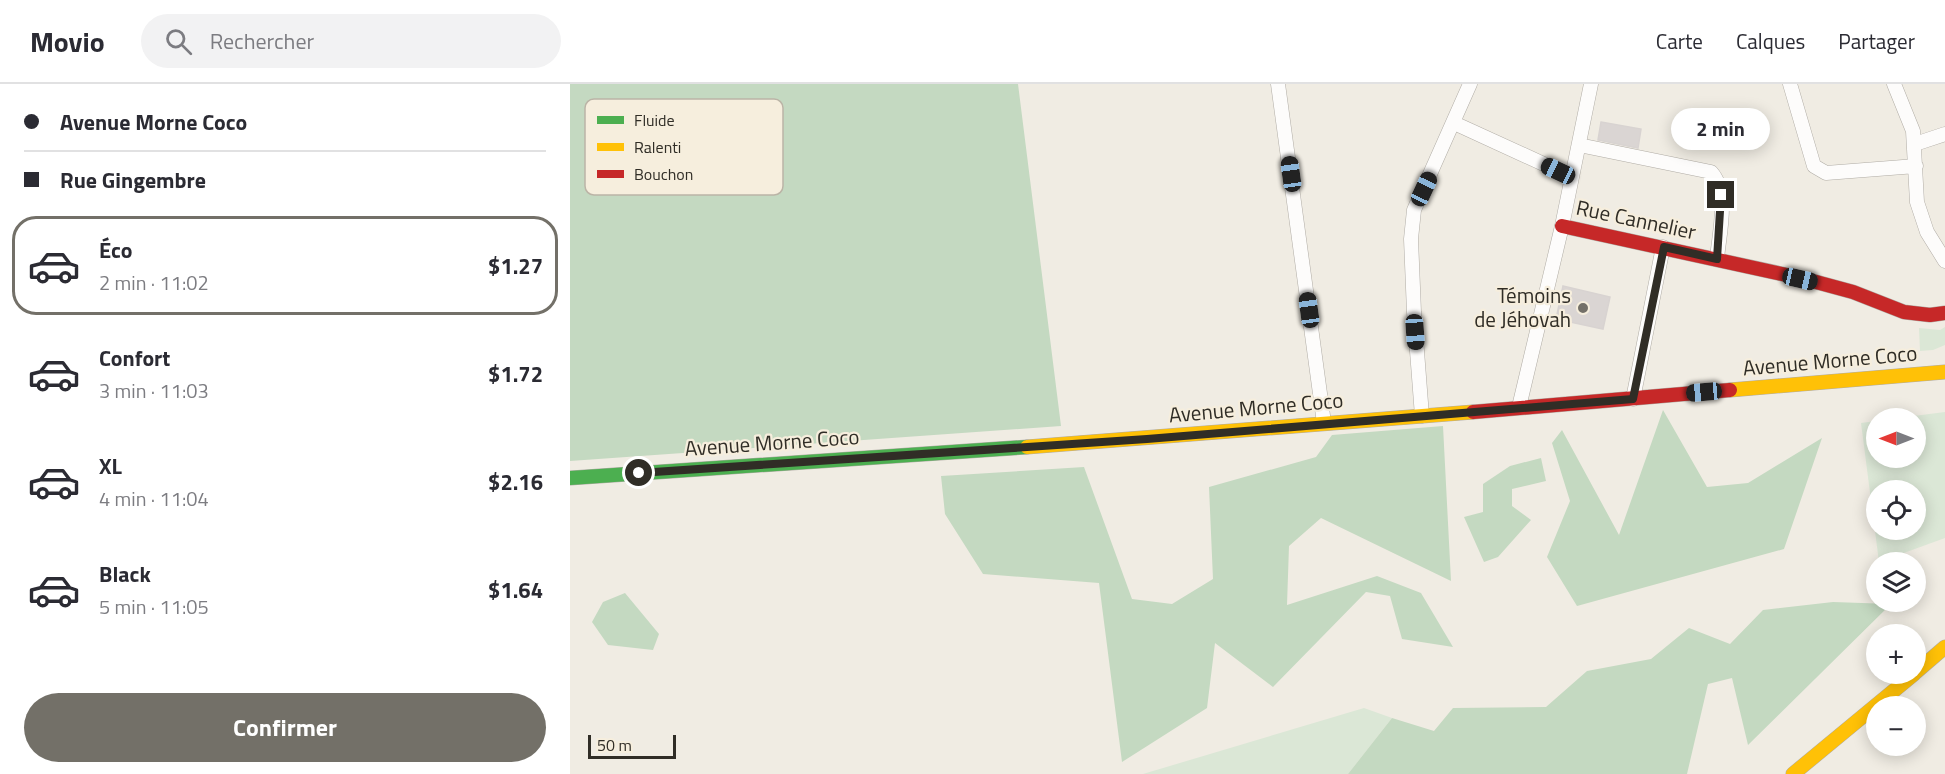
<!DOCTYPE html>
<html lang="fr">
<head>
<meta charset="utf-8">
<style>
  body { margin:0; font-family:"Titillium Web",sans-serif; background:#f2f2f3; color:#2b2b33; height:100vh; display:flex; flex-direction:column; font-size:22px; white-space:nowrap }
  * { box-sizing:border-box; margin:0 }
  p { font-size:20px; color:#7c7c81 }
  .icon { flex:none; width:33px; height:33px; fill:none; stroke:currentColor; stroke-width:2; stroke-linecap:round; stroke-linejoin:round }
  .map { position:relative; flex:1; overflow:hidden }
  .sheet { display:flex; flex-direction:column; background:#fff; width:570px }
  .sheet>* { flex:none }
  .top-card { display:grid; align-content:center; height:132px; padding:0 24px; background:#fff }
  .needle { width:39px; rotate:270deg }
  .fabs { position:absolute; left:1296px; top:324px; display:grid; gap:12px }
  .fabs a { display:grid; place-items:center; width:60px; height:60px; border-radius:50%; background:#fff; box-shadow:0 3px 15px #0003; font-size:30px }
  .scale { position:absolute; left:18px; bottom:15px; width:88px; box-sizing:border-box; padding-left:6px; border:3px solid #302d26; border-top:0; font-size:16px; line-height:21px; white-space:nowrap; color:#302d26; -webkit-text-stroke:4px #f6eedd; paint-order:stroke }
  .end { position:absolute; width:27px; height:27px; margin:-14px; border:8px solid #302d26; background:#fff; box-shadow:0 0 0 3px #fff }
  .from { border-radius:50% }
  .bubble { position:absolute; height:42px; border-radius:21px; background:#fff; box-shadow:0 3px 15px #0003; font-size:20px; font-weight:700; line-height:42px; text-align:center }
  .car { position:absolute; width:18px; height:36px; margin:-18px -9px; border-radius:8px; box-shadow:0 0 4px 2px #0007; background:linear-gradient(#222 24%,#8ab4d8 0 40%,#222 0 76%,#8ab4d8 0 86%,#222 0) }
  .top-card b { display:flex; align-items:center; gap:21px; height:57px; font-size:22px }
  .top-card b+b { border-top:2px solid #e1e1e2 }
  .top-card i { width:15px; height:15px; background:#2b2b33 }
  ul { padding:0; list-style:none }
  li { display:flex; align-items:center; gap:18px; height:99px; margin:0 12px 9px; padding:0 12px; border:3px solid transparent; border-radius:24px }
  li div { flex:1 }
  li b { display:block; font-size:22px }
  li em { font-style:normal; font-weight:700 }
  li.selected { border-color:#737068 }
  li>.icon { width:54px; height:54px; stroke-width:1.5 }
  .cta { display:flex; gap:12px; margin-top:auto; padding:12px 24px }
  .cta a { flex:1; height:69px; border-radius:36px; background:#737068; color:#fff; font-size:24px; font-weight:700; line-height:69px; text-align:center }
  header { display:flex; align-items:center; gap:36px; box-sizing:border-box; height:84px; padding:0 30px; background:#fff; border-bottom:2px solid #e1e1e2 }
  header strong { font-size:28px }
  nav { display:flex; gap:33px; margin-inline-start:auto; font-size:21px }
  .search { width:420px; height:54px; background:#f2f2f3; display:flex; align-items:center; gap:15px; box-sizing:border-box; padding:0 21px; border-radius:33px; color:#7c7c81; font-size:22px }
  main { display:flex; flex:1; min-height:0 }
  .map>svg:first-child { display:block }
</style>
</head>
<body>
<header>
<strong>Movio</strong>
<div class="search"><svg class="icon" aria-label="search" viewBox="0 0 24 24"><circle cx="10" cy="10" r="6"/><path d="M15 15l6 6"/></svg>Rechercher</div>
<nav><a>Carte</a><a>Calques</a><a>Partager</a></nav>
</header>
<main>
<section class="sheet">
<div class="top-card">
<b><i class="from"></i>Avenue Morne Coco</b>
<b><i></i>Rue Gingembre</b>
</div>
<ul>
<li class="selected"><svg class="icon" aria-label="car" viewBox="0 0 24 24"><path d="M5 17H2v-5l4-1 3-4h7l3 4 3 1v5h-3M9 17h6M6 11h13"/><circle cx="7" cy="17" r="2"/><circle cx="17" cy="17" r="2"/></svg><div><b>Éco</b><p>2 min · 11:02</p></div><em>$1.27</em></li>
<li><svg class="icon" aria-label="car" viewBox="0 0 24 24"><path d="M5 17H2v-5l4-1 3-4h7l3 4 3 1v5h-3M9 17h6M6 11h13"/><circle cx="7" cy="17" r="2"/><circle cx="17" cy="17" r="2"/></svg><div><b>Confort</b><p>3 min · 11:03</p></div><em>$1.72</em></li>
<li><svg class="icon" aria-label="car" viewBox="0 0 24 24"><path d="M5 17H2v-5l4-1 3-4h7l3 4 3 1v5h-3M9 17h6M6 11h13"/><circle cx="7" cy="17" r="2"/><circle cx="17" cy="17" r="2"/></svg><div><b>XL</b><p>4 min · 11:04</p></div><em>$2.16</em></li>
<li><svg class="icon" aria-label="car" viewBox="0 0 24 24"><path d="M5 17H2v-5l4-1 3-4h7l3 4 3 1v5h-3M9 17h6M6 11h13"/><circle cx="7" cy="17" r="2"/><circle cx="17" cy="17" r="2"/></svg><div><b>Black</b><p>5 min · 11:05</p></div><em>$1.64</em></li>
</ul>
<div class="cta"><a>Confirmer</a></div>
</section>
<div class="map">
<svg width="1375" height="690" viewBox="0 0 1375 690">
  <rect width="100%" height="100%" fill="#f0ece3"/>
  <path fill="#dbe7d6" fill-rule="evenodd" d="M 1375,243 L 1375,261 L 1363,266 L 1350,267 L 1349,244 L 1370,246 Z
    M 1375,328 L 1375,454 L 1309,478 L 1291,339 L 1306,337 L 1306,374 L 1346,374 L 1346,334 L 1328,334 ZM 1306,406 L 1346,406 L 1346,446 L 1306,446 Z
    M 794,624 L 822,634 L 778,690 L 573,690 Z"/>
  <path fill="#c4d9c1" d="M 0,0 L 448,0 L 491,342 L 0,377 Z
    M 1093,326 L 1137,403 L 1178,399 L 1252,354 L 1214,465 L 1007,522 L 977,473 L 1000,417 L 982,359 L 992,346 L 1049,451 Z
    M 873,342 L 881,497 L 751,434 L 719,462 L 717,521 L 807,492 L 851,509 L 883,563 L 832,555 L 820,512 L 796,508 L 703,603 L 645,559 L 637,624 L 552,678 L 529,499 L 413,490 L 375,430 L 371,392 L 514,383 L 562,515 L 602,520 L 643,495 L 639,403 L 746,373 L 762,351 Z
    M 971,374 L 976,397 L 942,405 L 942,422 L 961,436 L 928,473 L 914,478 L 894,433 L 913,428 L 913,400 L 940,382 Z
    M 55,509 L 89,550 L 83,566 L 38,561 L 22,538 L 33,518 Z
    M 1263,518 L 1321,520 L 1178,661 L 1162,594 L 1138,600 L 1117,690 L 778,690 L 822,634 L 864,647 L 883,624 L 976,623 L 1017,587 L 1081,575 L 1119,544 L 1160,560 L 1193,526 Z"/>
  <path fill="#dad5d3" stroke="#d8d3d1" stroke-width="1.5" d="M 1031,38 L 1071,45 L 1068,64 L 1028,56 Z
    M 993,202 L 1040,213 L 1033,245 L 986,235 Z"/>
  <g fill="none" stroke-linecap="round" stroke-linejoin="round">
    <defs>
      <path id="street" d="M 708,0 L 754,339
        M 1220,0 L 1244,82 L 1256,89 L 1346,82
        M 1324,0 L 1343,47 L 1347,118 L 1357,148 L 1375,177
        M 884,39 L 1002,93
        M 1345,60 L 1375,50
        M 1009,61 L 1141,88 C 1160,109 1149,149 1147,175
        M 1063,315 L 1093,163
        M 949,323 L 992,142 L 1021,0
        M 852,332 L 844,228 L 841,155 L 844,126 L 900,0"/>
      <path id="fast" d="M 0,394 L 457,363"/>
      <path id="slow" d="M 1160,306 L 1375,288
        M 457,363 L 903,328
        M 1346,588 L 1375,563
        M 1223,690 L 1344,590"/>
      <path id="jam" d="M 992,142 L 1235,195 L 1283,208 L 1334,228 L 1360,231 L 1375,229
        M 903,328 L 1160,306"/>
    </defs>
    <use href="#street" stroke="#b0aca5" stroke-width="15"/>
    <use href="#fast" stroke="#b0aca5" stroke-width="15"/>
    <use href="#slow" stroke="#b0aca5" stroke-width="15"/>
    <use href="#jam" stroke="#b0aca5" stroke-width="15"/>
    <use href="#street" stroke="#fdfcfb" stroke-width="14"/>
    <use href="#fast" stroke="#4caf50" stroke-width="14"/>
    <use href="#slow" stroke="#ffc107" stroke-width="14"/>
    <use href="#jam" stroke="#c62828" stroke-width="14"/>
  </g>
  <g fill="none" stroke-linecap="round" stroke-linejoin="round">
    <path stroke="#302d26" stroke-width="8" d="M 69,389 L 577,355 L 1063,315 L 1094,163 L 1147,175 L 1151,111"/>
  </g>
  <circle fill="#737068" stroke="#f6eedd" stroke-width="2" cx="1013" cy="224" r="6"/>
  <g text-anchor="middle" stroke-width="4.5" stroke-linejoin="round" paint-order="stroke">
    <g font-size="21" fill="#302d26" stroke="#f6eedd">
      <text transform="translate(1066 136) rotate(12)" y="7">Rue Cannelier</text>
      <text transform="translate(1260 277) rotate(-5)" y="7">Avenue Morne Coco</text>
      <text transform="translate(686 324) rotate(-5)" y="7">Avenue Morne Coco</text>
      <text transform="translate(202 359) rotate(-4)" y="7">Avenue Morne Coco</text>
    </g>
    <g font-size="21" fill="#302d26" stroke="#f6eedd" text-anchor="end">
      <text x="1001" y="219">Témoins<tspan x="1001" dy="24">de Jéhovah</tspan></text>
    </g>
  </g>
  <rect x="15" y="15" width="198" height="96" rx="9" fill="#f6eedd" stroke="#bbb4a6" stroke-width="1.5"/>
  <rect x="27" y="32" width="27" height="8" fill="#4caf50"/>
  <rect x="27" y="59" width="27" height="8" fill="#ffc107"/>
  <rect x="27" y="86" width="27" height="8" fill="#c62828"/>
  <g font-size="16" fill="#302d26">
    <text x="64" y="42">Fluide</text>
    <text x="64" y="69">Ralenti</text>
    <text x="64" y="96">Bouchon</text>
  </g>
</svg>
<div class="fabs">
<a><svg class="needle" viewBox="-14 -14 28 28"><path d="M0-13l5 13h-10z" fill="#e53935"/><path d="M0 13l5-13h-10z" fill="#7c7c81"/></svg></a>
<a><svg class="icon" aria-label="locate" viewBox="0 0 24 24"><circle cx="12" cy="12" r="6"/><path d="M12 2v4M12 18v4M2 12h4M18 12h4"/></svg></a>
<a><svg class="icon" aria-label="layers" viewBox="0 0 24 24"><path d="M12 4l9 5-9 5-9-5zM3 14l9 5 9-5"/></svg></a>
<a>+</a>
<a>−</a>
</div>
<div class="scale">50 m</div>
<i class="end from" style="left:69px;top:389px"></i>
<i class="end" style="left:1151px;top:111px"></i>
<div class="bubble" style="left:1101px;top:24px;width:99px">2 min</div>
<i class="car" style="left:988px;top:87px;rotate:295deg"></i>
<i class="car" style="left:721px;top:90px;rotate:352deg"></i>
<i class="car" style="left:854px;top:105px;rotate:25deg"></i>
<i class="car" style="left:1230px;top:195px;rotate:103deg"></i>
<i class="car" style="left:739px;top:226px;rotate:352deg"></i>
<i class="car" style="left:845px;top:248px;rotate:176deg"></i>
<i class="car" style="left:1134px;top:308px;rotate:265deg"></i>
</div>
</main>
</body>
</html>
